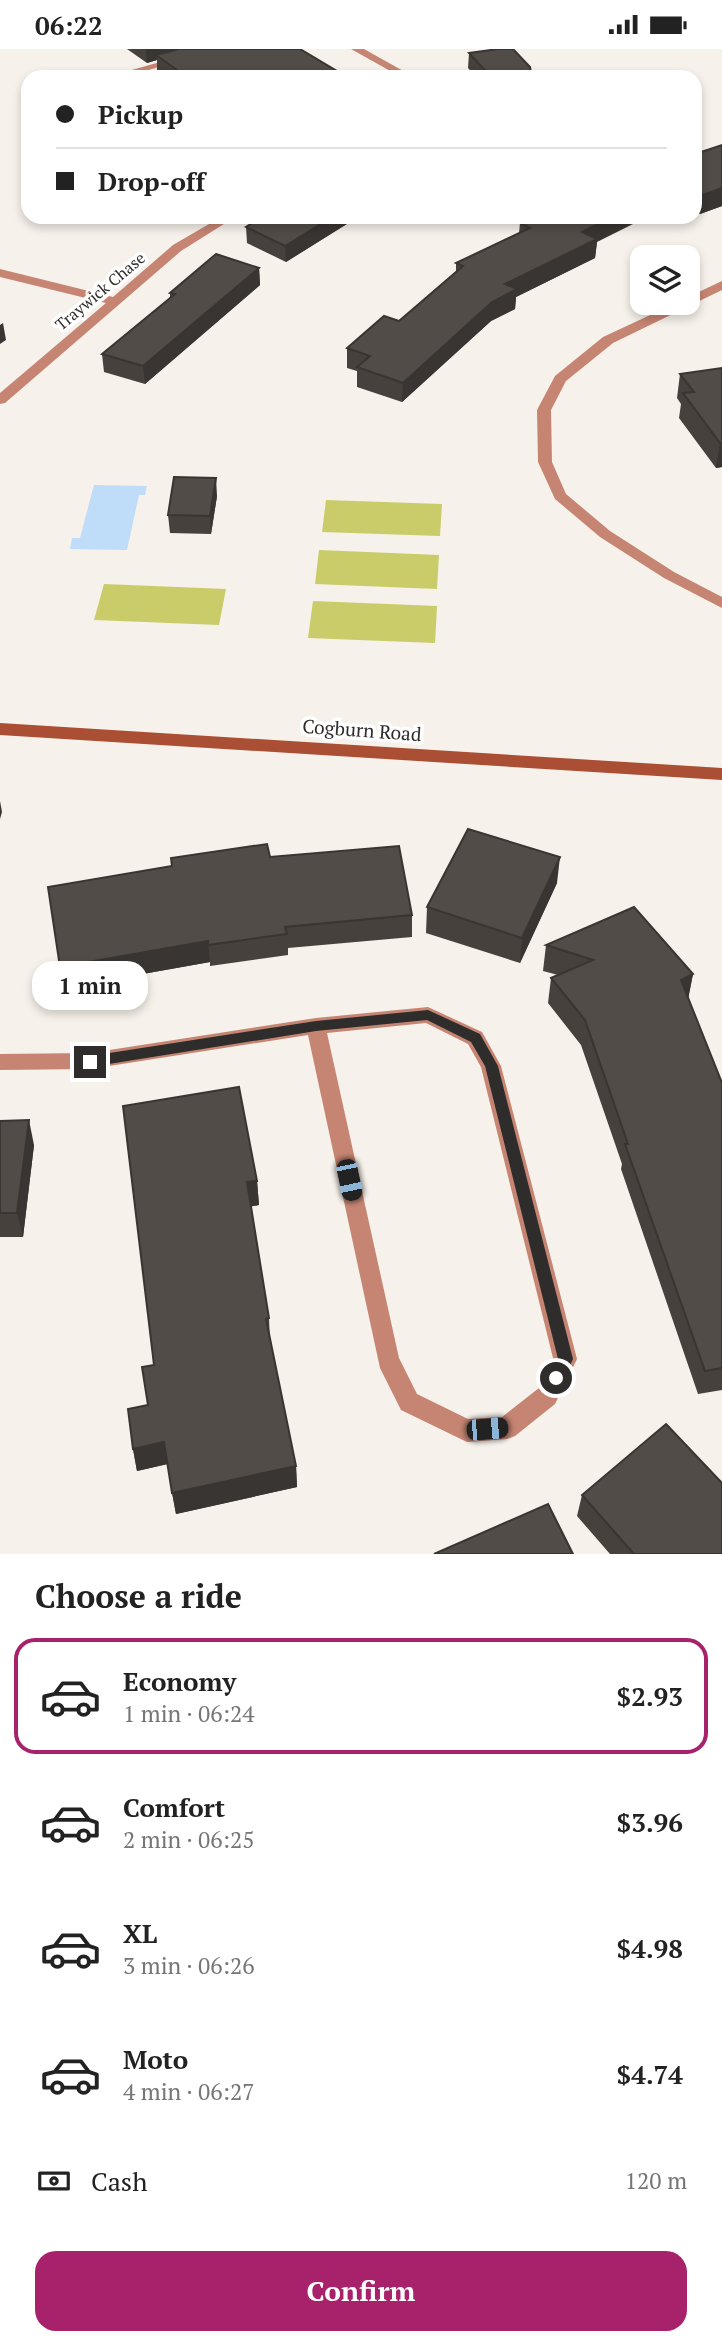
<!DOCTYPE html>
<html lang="en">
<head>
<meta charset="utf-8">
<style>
  body { margin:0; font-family:"PT Serif",serif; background:#f6f6f6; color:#222; height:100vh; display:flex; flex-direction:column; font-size:26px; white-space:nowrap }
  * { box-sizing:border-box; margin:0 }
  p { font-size:23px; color:#767676 }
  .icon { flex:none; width:38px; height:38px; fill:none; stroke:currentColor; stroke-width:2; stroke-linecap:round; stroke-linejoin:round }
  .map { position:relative; height:1505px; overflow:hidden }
  .side { display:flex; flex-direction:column; background:#fff; flex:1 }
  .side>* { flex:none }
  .banner { position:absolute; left:21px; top:21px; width:681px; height:154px; border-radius:21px; box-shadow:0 4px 10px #0003; display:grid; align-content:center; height:154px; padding:0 35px; background:#fff }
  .buttons { position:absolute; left:630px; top:196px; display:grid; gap:14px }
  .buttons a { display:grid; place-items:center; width:70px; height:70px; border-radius:14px; background:#fff; box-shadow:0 4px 10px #0003; font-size:35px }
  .end { position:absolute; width:32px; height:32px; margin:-16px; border:9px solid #2f2d2b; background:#fff; box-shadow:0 0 0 4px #fff }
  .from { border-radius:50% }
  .bubble { position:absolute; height:49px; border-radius:21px; background:#fff; box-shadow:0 4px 10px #0003; font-size:23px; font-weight:700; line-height:49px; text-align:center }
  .car { position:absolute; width:21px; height:42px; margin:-21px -10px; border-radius:9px; box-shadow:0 0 5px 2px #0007; background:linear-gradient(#222 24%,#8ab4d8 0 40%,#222 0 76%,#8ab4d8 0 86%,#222 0) }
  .banner b { display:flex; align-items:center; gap:24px; height:66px; font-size:26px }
  .banner b+b { border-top:2px solid #e0e0e0 }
  .banner i { width:18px; height:18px; background:#222 }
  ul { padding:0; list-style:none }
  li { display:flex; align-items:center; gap:21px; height:116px; margin:0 14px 10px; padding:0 21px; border:4px solid transparent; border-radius:21px }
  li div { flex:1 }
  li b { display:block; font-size:26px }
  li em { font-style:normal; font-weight:700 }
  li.current { border-color:#a8226b }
  li>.icon { width:63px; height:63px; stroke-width:1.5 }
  h2 { padding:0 35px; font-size:32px; line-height:84px }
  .pay { display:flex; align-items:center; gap:18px; height:77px; padding:0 35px; font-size:26px }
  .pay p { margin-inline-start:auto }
  .primary-button { display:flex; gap:14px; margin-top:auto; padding:14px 35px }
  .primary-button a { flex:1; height:80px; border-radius:21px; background:#a8226b; color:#fff; font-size:28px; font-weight:700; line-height:80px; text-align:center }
  .status { display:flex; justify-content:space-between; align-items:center; height:49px; padding:0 35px; background:#fff; direction:ltr }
  .status svg { height:19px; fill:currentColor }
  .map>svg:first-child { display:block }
</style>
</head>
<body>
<div class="status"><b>06:22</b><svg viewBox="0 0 49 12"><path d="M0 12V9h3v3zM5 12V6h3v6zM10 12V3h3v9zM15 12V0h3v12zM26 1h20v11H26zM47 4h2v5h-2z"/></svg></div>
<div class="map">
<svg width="722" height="1505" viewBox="0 0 722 1505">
  <rect width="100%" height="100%" fill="#f6f1ea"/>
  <path fill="#c9cc69" d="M 326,451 L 442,455 L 440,487 L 322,483 Z
    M 319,501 L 439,506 L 437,540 L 315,535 Z
    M 104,535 L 226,540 L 219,576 L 94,571 Z
    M 313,552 L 437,557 L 435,594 L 308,589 Z"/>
  <path fill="#bfdcf9" d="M 94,436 L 147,437 L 145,446 L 139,446 L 127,501 L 70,500 L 72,489 L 80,489 Z"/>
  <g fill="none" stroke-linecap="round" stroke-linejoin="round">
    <path fill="#c68573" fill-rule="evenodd" d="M 206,0 L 222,0 L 124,28 L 107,28 Z
      M 351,0 L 364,0 L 414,28 L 401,28 Z
      M 221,168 L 235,168 L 181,202 L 5,354 L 0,355 L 0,344 L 106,254 L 0,228 L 0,220 L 113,248 L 173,196 Z
      M 722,232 L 722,241 L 613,294 L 566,332 L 551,361 L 552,413 L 566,445 L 610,482 L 674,523 L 722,548 L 722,559 L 664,529 L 600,488 L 555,450 L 538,413 L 537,361 L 555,327 L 603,288 L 676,254 L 688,254 L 688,248 Z
      M 428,958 L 482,983 L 501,1017 L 577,1310 L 555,1355 L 515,1387 L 507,1390 L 467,1393 L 401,1361 L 380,1319 L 308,986 L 90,1020 L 0,1021 L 0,1005 L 90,1004 L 316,969 ZM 426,974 L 468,995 L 481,1018 L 553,1309 L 539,1339 L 502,1368 L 468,1370 L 417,1345 L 399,1309 L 327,984 Z"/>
    <path fill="#aa4e34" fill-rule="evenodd" d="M 0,674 L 722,719 L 722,731 L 0,686 Z"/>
  </g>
  <path fill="#46413d" d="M 127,0 L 300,0 L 347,28 L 162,28 L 161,25 L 163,25 L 157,21 L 157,11 L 147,14 Z
    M 469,4 L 532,28 L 476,28 L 468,19 Z
    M 722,96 L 722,157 L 700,165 L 695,162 L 695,105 Z
    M 262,168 L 358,168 L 286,213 L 247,194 L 246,178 Z
    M 661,168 L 679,168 L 669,172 Z
    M 520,174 L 597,193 L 595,209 L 516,248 L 515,260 L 491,272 L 402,353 L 357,338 L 357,322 L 347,319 L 347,299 L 399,272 L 456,224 L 456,214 L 519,184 Z
    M 259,219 L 260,236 L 145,335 L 104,323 L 102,305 L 170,250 L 170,244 Z
    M 722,319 L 722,418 L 716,419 L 679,369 L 681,355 L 677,349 L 680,325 Z
    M 217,447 L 211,485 L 170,484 L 168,466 Z
    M 270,808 L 412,866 L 412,888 L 288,899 L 288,906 L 210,917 L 210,913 L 64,939 Z
    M 557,834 L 520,914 L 426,884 L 427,858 Z
    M 546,896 L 693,925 L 688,949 L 722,1034 L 722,1341 L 698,1345 L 621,1120 L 622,1115 L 581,996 L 548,954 L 551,929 L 558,926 L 543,922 Z
    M 0,1072 L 34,1096 L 23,1188 L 0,1188 Z
    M 257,1132 L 259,1156 L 251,1157 L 269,1269 L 270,1293 L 296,1417 L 297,1438 L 176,1465 L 167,1415 L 137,1422 L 133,1400 L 148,1356 L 154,1316 Z
    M 582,1446 L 722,1505 L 610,1505 L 577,1467 Z"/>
  <path fill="#393532" d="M 146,0 L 196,0 L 156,6 L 157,11 L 147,14 Z
    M 722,139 L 722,157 L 700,165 L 703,146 Z
    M 698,143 L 695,162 L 695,145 Z
    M 332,168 L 358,168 L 286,213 L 285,197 Z
    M 612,168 L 647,168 L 597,193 L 595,209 L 516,248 L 515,260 L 491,272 L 402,353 L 403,334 L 505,235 L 582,183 Z
    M 669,168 L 679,168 L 669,172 Z
    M 259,219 L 260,236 L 145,335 L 143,317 Z
    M 3,274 L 6,291 L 0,295 L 0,276 Z
    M 720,394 L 722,394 L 722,418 L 716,419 Z
    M 216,429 L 217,447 L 211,485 L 210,467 Z
    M 0,752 L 2,763 L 0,770 Z
    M 560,808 L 557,834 L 520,914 L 522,889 Z
    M 208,892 L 210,913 L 64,939 L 60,918 Z
    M 693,925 L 688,951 L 681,931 Z
    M 29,1071 L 34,1096 L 23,1188 L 17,1164 Z
    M 257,1132 L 259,1156 L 249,1158 L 247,1133 Z
    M 164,1393 L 168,1415 L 137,1422 L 133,1400 Z
    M 296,1417 L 297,1438 L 176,1465 L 172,1444 Z"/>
  <path fill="#514c47" stroke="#393532" stroke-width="2" d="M 179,0 L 300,0 L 347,28 L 166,28 L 161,25 L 177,21 L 156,6 Z
    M 498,0 L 513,0 L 530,18 L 532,28 L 491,28 L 469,4 Z
    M 722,96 L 722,139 L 703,146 L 698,143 L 695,145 L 695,105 Z
    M 262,168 L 332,168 L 285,197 L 246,178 Z
    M 531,168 L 612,168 L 582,183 L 597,190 L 505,235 L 517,240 L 492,253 L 403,334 L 357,318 L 370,307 L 347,299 L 384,267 L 399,272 L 463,217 L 456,214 L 530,179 L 520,174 Z
    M 216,205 L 259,219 L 143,317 L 102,305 L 175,245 L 170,244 Z
    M 722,319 L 722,394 L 720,394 L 683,344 L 694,343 L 680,325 Z
    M 174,428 L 216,429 L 210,467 L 168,466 Z
    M 468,780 L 560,808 L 522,889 L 427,858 Z
    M 267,795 L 270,808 L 399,797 L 412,866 L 285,878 L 287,885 L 208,896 L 208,892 L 60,918 L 48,838 L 172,817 L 171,809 Z
    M 634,858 L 693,925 L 681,931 L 722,1034 L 722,1319 L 705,1322 L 625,1095 L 628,1095 L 585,971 L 551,929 L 593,911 L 546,896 Z
    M 239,1038 L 257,1132 L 247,1133 L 269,1269 L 266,1270 L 296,1417 L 172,1444 L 164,1393 L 133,1400 L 128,1360 L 148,1356 L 142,1318 L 154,1316 L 123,1057 Z
    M 29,1071 L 17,1164 L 0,1164 L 0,1072 Z
    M 666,1375 L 722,1434 L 722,1505 L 634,1505 L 582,1446 Z
    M 548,1455 L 573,1505 L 434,1505 Z"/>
  <path fill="#2f2d2b" d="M 428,961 L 480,985 L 498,1017 L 573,1310 L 562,1334 L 556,1336 L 551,1334 L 549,1329 L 558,1310 L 485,1017 L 471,993 L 427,971 L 316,982 L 90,1018 L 83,1013 L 90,1007 L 316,972 Z"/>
  <g text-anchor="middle" stroke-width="7" stroke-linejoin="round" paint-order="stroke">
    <g font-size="16" fill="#2f2d2b" stroke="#fff">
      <text transform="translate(100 242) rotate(-40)" y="6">Traywick Chase</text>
    </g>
    <g font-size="19" fill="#2f2d2b" stroke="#fff">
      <text transform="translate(362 681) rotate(4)" y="7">Cogburn Road</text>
    </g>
  </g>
</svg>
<div class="buttons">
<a><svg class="icon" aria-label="layers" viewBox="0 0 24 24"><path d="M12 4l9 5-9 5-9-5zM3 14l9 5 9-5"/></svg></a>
</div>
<i class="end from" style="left:556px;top:1329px"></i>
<i class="end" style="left:90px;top:1013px"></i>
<div class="bubble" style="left:32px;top:912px;width:116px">1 min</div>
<i class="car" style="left:349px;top:1131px;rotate:168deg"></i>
<i class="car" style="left:487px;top:1380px;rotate:85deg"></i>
<div class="banner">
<b><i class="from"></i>Pickup</b>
<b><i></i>Drop-off</b>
</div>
</div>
<section class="side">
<h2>Choose a ride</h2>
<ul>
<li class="current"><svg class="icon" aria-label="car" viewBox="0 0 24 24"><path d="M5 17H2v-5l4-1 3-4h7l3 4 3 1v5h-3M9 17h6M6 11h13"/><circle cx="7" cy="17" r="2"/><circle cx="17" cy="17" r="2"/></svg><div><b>Economy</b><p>1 min · 06:24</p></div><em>$2.93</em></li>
<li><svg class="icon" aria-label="car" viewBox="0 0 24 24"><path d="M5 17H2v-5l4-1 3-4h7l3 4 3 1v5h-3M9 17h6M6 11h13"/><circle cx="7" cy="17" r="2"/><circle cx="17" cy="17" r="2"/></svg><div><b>Comfort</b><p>2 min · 06:25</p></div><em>$3.96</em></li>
<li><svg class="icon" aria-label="car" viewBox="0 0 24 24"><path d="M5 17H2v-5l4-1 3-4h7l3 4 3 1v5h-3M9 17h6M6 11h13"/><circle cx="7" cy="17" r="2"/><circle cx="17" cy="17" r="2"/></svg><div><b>XL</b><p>3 min · 06:26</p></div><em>$4.98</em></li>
<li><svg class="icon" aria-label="car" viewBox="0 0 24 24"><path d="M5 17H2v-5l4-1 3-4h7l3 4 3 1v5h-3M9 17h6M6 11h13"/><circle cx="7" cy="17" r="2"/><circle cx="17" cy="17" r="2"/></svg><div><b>Moto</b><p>4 min · 06:27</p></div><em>$4.74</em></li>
</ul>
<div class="pay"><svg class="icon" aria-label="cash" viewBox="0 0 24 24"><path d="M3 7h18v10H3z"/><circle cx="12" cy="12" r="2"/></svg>Cash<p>120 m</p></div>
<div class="primary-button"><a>Confirm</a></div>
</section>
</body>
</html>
